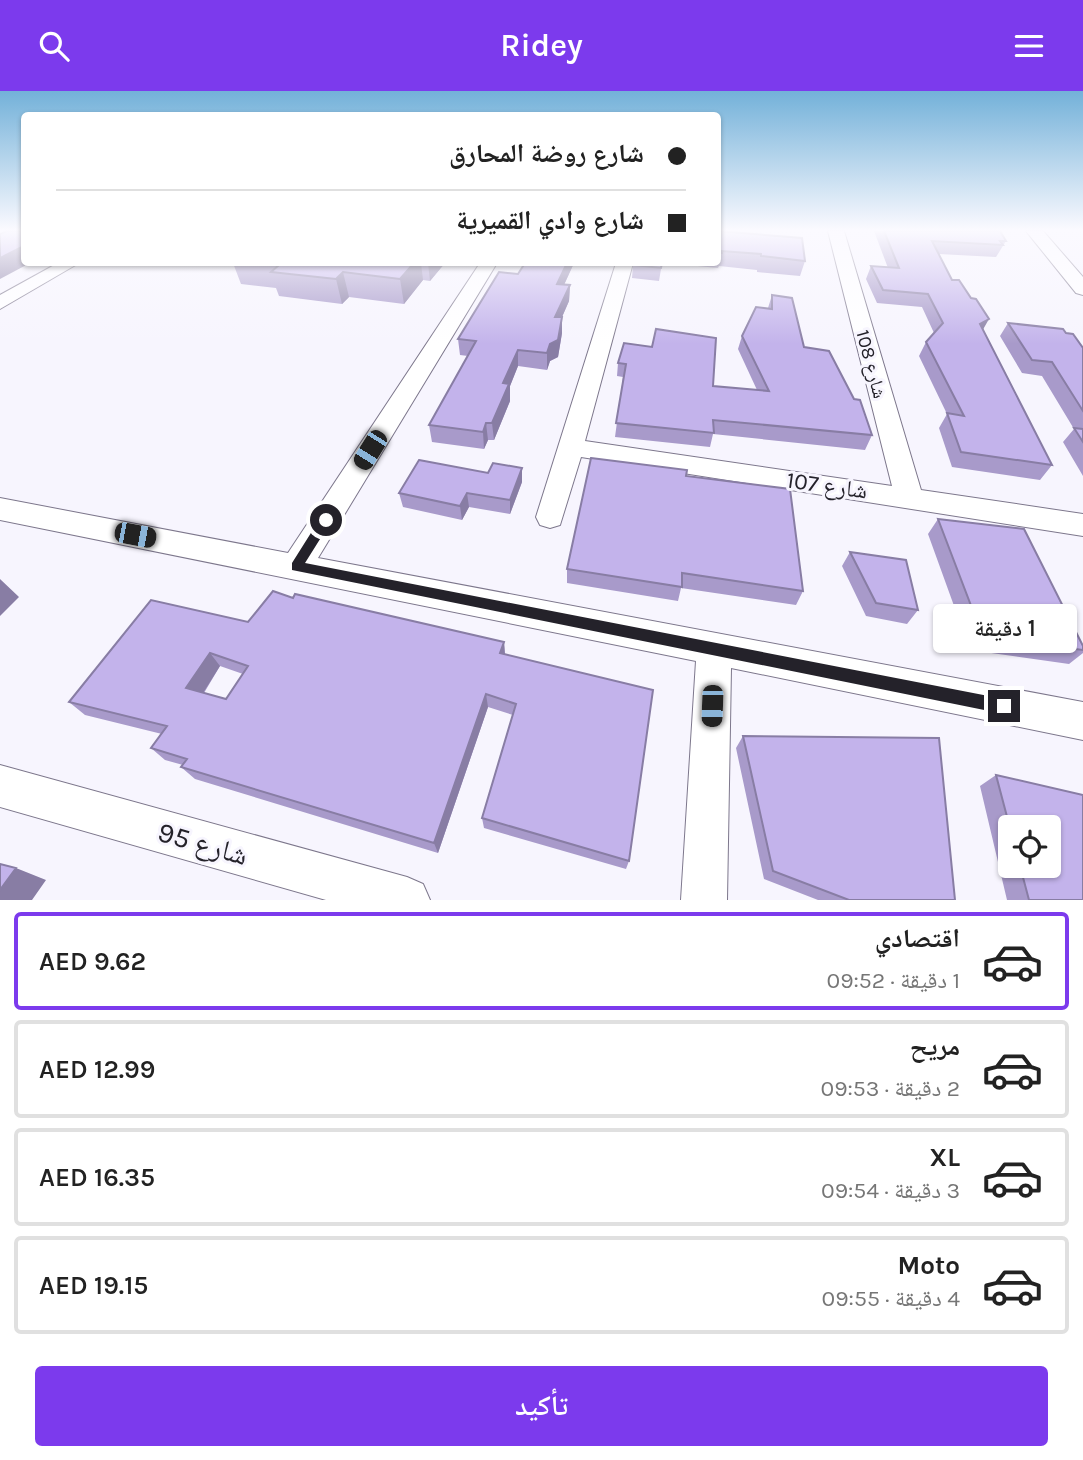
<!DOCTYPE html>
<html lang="ar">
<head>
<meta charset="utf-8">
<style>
  body { margin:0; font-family:Karla,"Noto Naskh Arabic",sans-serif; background:#f2f2f2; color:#222; direction:rtl; height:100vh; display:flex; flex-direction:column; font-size:26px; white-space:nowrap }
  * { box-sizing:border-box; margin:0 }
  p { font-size:23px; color:#767676 }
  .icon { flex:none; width:38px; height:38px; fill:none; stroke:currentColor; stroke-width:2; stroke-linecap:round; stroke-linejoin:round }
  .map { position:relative; height:809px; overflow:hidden; direction:ltr }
  .details { display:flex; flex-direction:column; background:#fff; flex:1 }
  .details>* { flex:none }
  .hud { position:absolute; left:21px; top:21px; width:700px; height:154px; border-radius:7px; box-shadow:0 2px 5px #0004; direction:rtl; display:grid; align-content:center; height:154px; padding:0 35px; background:#fff }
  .fabs { position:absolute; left:998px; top:724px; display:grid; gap:14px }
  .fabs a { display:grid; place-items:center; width:63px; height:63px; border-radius:7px; background:#fff; box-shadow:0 2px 5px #0004; font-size:35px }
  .end { position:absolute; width:32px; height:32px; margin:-16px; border:9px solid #24222a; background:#fff; box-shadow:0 0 0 4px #fff }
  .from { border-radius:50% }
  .bubble { position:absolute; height:49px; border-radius:7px; background:#fff; box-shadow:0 2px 5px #0004; font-size:23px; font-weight:600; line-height:49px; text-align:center; direction:rtl }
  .car { position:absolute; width:21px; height:42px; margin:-21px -10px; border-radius:9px; box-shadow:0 0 5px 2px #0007; background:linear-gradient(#222 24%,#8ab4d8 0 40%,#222 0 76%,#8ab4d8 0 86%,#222 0) }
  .hud b { display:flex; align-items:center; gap:24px; height:66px; font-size:26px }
  .hud b+b { border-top:2px solid #e0e0e0 }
  .hud i { width:18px; height:18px; background:#222 }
  ul { padding:12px 0 0; list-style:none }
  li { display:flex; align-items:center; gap:21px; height:98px; margin:0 14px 10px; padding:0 21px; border:4px solid #e0e0e0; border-radius:7px }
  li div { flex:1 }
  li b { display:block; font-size:26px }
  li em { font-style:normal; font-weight:600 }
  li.active { border-color:#7c3aed }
  li>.icon { width:63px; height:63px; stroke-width:1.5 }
  .action { display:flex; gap:14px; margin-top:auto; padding:14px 35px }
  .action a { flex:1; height:80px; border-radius:7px; background:#7c3aed; color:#fff; font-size:28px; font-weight:600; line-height:80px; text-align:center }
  header { display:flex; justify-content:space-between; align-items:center; height:91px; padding:0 35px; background:#7c3aed; color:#fff; font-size:32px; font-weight:600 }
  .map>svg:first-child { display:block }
</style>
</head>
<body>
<header><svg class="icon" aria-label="menu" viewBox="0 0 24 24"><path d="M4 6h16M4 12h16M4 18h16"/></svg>Ridey<svg class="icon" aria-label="search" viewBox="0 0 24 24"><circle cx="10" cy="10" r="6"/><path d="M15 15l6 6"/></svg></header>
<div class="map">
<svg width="1083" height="809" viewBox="0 0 1083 809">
  <rect width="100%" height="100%" fill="#f7f5fe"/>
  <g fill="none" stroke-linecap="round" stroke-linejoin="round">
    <defs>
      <path id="street" d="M 828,140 L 844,140 L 921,399 L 1083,423 L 1083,445 L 581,366 L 560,434 L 550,437 L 540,434 L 536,426 L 616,172 L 633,172 L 585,350 L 892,395 Z
        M 1026,140 L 1043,140 L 1083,186 L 1083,204 L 1076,202 Z
        M 58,172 L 79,172 L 0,218 L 0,204 Z
        M 480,172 L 497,172 L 318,467 L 1083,611 L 1083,649 L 731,577 L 727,809 L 681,809 L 696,570 L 0,429 L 0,407 L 288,462 Z
        M 0,674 L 407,786 L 423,793 L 430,809 L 326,809 L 0,716 Z"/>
    </defs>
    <use href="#street" stroke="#7d778c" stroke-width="2"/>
    <use href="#street" fill="#fff" fill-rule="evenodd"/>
  </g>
  <path fill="#a89aca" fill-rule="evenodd" d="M 718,140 L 805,170 L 800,185 L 757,181 L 757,179 L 719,175 L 718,177 L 677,173 L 678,172 L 718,172 Z
    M 874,140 L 1000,140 L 1006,150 L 996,166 L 939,163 L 952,189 L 983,238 L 1052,374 L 1040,389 L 952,376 L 939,337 L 947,323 L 919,265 L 926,251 L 934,242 L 922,216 L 877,212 L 866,188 L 871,175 L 888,177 Z
    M 233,172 L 445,172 L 430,190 L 423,189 L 404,213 L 349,206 L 342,213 L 279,205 L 276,197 L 241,193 Z
    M 574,172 L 564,194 L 570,194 L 569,210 L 562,226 L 562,242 L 558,266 L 550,270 L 547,279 L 518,275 L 510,295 L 510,310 L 494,349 L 488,349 L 484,358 L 432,351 L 429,334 L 468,265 L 460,264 L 458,248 Z
    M 662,172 L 659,190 L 632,187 L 633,174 Z
    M 772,204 L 804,256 L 872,344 L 865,359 L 713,343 L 710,356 L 615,346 L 623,286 L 617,285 L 618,272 L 624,252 L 713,295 L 757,299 L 738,258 L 742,245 L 768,217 Z
    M 1008,232 L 1066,242 L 1083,257 L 1083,385 L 1063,351 L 1074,338 L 1042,285 L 1022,282 L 1000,245 Z
    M 686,385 L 803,500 L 796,514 L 681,497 L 678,510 L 567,492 L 567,478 Z
    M 522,391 L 510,423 L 469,416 L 462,429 L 403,416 L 399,402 Z
    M 938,428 L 1083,555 L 1083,562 L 1069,573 L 970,559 L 928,443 Z
    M 850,461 L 918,519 L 907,533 L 866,525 L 842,475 Z
    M 293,507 L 504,551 L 505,563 L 629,770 L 626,778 L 484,737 L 482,727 L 513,624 L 488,616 L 438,762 L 195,688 L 181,676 L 183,674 L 165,669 L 151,657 L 162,643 L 85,624 L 69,611 L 248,531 ZM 220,575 L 243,583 L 226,608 L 204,602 Z
    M 743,645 L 955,809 L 818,809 L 764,788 L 736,657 Z
    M 996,684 L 1083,809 L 1007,809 L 980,695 ZM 1010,737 L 1048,775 L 1010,775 Z"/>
  <path fill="#887da4" d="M 24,155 L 24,172 L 30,172 L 0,188 L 0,167 Z
    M 414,172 L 421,172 L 423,189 L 404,213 L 400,188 Z
    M 428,172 L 445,172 L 430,190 Z
    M 567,172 L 574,172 L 557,209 L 557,193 Z
    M 343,181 L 349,206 L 342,213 L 336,188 Z
    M 570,194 L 569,210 L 555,242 L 555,226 Z
    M 562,226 L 562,242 L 558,266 L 550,270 L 547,279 L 547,262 Z
    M 989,228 L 981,242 L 980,233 Z
    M 518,259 L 518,275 L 510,295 L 510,310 L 494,349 L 492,332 L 503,292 Z
    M 486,332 L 488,349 L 484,358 L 483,341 Z
    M 522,377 L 522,391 L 510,423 L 510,409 Z
    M 467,402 L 469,416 L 462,429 L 460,415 Z
    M 0,488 L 19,506 L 0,525 Z
    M 504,551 L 505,565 L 500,562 Z
    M 210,562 L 220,575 L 198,610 L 186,597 Z
    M 486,603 L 488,616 L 438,762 L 434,752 Z
    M 16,777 L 46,789 L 32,809 L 0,809 L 0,799 Z"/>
  <path fill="#c3b3eb" stroke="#887da4" stroke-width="2" fill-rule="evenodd" d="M 7,140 L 24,140 L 24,155 L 0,167 L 0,143 Z
    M 718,140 L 802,147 L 805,170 L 761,165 L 761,163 L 722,160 L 722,162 L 718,161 Z
    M 884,140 L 1000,140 L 1006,150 L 1000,150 L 1003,154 L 932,150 L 952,189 L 959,189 L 971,207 L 976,208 L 989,228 L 980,233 L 1052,374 L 961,361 L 947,322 L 964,325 L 926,251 L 943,232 L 928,203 L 883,199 L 871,175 L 899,177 Z
    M 258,172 L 414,172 L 400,188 L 343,181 L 336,188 L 271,181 L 279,174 Z
    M 525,172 L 567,172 L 557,193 L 570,194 L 555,226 L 562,226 L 558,249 L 550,253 L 547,262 L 518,259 L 503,292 L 509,293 L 492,332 L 486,332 L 483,341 L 429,334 L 476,250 L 458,248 L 499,181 L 518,183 Z
    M 634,172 L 662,172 L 661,177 L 633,174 Z
    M 772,204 L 792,207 L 804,256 L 829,260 L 854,308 L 860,309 L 872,344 L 713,329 L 714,342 L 616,332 L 626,273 L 618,272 L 624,252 L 652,256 L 656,238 L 716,247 L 713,295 L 769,300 L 742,245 L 756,216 L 772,218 Z
    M 1008,232 L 1063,238 L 1066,242 L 1073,243 L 1083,257 L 1083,320 L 1052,271 L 1032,269 Z
    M 1074,337 L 1083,338 L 1083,351 Z
    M 591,367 L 687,379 L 686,385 L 790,398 L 803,500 L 682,482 L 682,496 L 567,478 Z
    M 419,369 L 488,382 L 493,372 L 522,377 L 510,409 L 467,402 L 460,415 L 399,402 Z
    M 938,428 L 1024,438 L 1083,555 L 1083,559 L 983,546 Z
    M 850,461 L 906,469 L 918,519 L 876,512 Z
    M 273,500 L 293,507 L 295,503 L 504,551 L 500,562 L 653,599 L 629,770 L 482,727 L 516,613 L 486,603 L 434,752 L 181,676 L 187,668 L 151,657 L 167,635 L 69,611 L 151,509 L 248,531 ZM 210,562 L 248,575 L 226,608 L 186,597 Z
    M 743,645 L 939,647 L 955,809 L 849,809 L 773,780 Z
    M 996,684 L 1083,704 L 1083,809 L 1029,809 L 1020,775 L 1048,775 L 1048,737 L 1010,737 Z
    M 0,773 L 16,777 L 0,799 Z"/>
  <linearGradient id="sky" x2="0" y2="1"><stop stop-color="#73b1d9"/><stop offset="0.55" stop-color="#fbfaff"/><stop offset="1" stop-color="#fbfaff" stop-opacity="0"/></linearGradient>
  <rect width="1083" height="253" fill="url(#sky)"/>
  <path fill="#24222a" d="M 326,425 L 332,429 L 305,472 L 1004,608 L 1009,610 L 1012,615 L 1009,620 L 1004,623 L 292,479 L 292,472 L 321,426 Z"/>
  <g text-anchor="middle" stroke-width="6" stroke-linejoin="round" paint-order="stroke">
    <g font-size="19" fill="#24222a" stroke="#f7f5fe">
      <text transform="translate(872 273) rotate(75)" y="7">شارع 108</text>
    </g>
    <g font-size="23" fill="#24222a" stroke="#f7f5fe">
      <text transform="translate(827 394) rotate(8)" y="8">شارع 107</text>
    </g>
    <g font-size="28" fill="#24222a" stroke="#f7f5fe">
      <text transform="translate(203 752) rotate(16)" y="10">شارع 95</text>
    </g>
  </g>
</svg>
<div class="fabs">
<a><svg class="icon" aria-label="locate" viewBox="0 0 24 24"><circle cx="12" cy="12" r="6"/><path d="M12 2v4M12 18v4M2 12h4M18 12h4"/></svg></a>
</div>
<i class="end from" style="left:326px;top:429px"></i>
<i class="end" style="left:1004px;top:615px"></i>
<div class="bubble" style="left:933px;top:513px;width:144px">1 دقيقة</div>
<i class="car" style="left:370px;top:359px;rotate:212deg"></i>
<i class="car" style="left:135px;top:444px;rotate:101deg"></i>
<i class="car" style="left:712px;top:615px;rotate:182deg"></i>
<div class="hud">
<b><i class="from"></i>شارع روضة المحارق</b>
<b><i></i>شارع وادي القميرية</b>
</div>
</div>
<section class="details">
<ul>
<li class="active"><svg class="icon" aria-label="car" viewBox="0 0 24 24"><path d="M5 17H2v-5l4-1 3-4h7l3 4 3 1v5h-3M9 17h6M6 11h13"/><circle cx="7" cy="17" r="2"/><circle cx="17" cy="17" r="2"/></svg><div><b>اقتصادي</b><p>1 دقيقة · 09:52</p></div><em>AED 9.62</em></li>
<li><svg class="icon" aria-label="car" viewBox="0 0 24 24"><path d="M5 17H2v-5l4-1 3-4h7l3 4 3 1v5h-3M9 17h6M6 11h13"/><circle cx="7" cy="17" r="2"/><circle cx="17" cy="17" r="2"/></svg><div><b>مريح</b><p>2 دقيقة · 09:53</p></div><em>AED 12.99</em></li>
<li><svg class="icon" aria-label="car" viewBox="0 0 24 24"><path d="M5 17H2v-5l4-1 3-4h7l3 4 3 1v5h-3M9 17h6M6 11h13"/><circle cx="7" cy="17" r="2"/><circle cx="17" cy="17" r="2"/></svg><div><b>XL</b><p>3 دقيقة · 09:54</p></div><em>AED 16.35</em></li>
<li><svg class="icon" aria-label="car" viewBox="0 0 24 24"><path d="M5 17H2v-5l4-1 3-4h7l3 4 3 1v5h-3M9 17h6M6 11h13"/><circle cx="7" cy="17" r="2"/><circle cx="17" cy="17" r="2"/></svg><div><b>Moto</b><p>4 دقيقة · 09:55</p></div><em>AED 19.15</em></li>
</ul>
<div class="action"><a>تأكيد</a></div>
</section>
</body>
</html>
